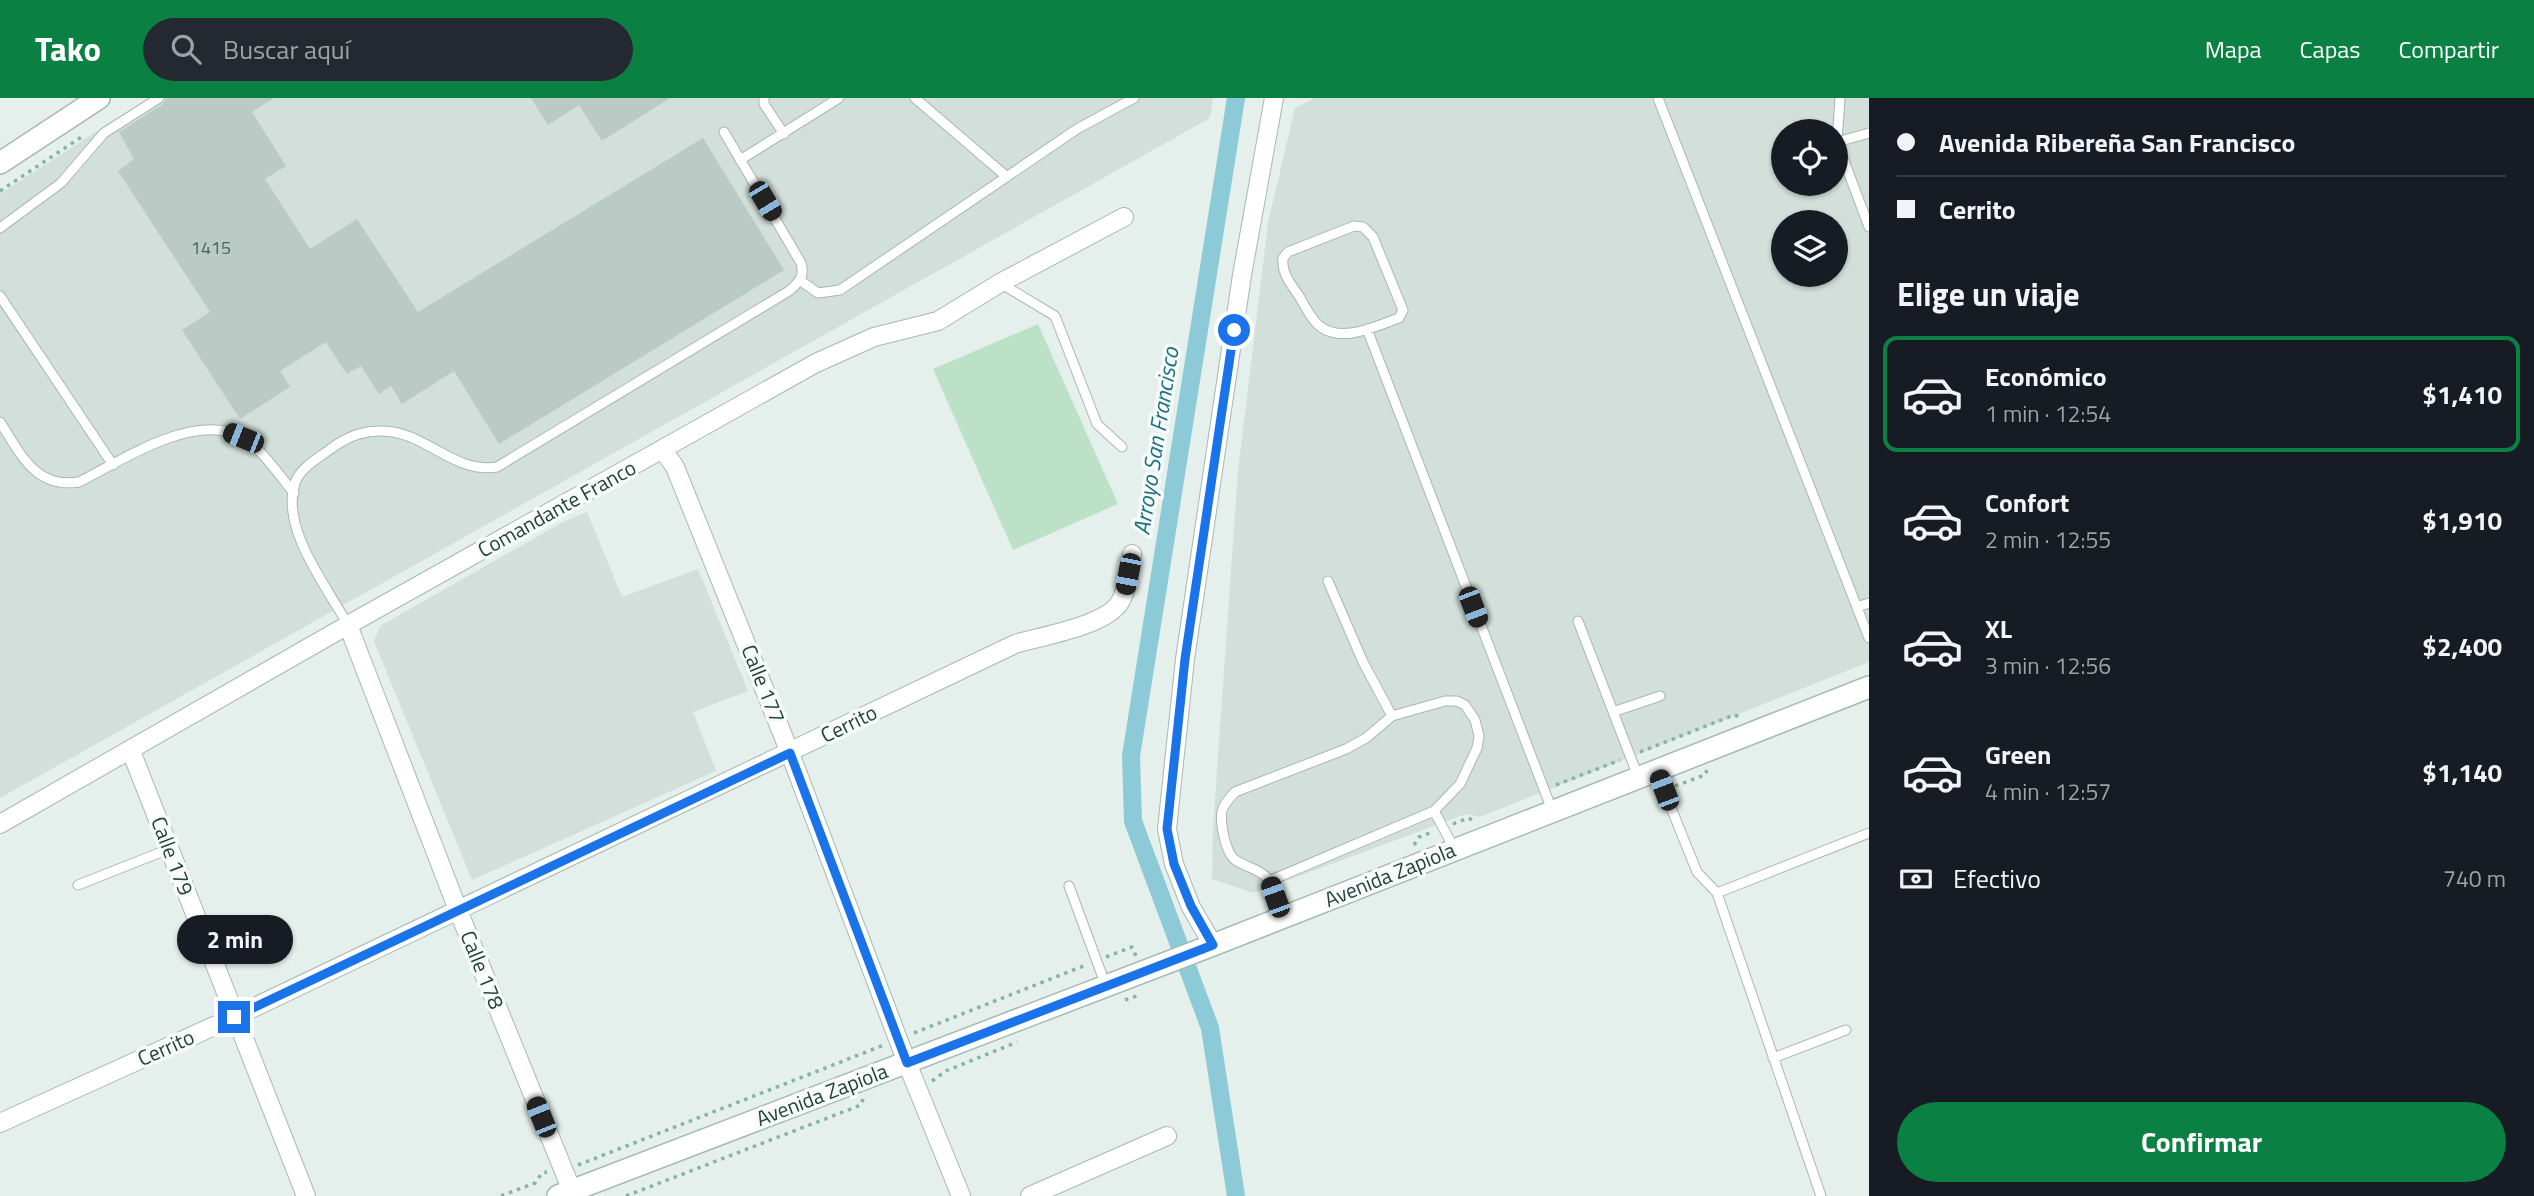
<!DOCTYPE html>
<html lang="es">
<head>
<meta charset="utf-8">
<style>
  body { margin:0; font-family:"Titillium Web",sans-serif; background:#242831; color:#f1f3f6; height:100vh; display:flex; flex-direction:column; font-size:26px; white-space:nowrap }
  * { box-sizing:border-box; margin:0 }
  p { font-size:23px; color:#9ea1a6 }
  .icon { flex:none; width:38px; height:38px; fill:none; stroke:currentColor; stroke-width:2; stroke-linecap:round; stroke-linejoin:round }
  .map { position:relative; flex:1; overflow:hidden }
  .drawer { display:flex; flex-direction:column; background:#171b24; width:665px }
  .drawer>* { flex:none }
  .hud { display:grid; align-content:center; height:154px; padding:0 28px; background:#171b24 }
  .tools { position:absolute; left:1771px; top:21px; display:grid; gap:14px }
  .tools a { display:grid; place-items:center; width:77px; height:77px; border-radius:50%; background:#171b24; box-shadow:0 2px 5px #0004; font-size:35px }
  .end { position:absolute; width:32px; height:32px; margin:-16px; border:9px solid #1a73e8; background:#fff; box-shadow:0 0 0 4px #fff }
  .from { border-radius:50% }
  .bubble { position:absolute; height:49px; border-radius:24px; background:#171b24; box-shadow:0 2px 5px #0004; font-size:23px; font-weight:700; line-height:49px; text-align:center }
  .car { position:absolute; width:21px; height:42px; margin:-21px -10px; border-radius:9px; box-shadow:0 0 5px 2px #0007; background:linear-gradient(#222 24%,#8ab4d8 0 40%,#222 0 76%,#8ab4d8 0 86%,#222 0) }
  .hud b { display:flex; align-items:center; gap:24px; height:66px; font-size:26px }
  .hud b+b { border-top:2px solid #363941 }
  .hud i { width:18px; height:18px; background:#f1f3f6 }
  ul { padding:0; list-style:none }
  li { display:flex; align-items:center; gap:21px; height:116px; margin:0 14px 10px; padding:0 14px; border:4px solid transparent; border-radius:14px }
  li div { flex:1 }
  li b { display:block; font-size:26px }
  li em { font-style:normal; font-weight:700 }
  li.selected { border-color:#0b8043 }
  li>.icon { width:63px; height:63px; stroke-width:1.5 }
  h2 { padding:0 28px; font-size:32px; line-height:84px }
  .pay { display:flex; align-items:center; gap:18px; height:77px; padding:0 28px; font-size:26px }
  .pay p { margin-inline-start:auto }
  .action { display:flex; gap:14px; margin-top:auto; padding:14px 28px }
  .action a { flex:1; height:80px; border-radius:42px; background:#0b8043; color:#fff; font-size:28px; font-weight:700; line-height:80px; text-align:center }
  header { display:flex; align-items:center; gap:42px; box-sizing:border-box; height:98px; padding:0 35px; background:#0b8043; color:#fff }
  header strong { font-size:33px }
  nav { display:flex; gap:38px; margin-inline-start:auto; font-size:24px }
  .search { width:490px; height:63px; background:#242831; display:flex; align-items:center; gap:18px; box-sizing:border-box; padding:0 24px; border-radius:38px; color:#9ea1a6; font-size:26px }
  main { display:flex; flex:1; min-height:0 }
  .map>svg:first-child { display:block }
</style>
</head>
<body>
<header>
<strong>Tako</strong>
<div class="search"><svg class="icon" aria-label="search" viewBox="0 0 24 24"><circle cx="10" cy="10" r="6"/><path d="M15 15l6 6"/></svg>Buscar aquí</div>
<nav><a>Mapa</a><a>Capas</a><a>Compartir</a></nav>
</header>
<main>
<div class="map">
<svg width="1869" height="1098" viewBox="0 0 1869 1098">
  <rect width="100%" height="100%" fill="#e5efeb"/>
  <path fill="#d3dfda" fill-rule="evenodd" d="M 148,0 L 1213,0 L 1210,20 L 0,700 L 0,96 Z
    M 1315,0 L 1869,0 L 1869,564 L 1480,719 L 1466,716 L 1253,795 L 1212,781 L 1213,730 L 1238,373 L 1268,125 L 1295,10 ZM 1783,33 L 1836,33 L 1836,86 L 1783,86 ZM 1783,124 L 1836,124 L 1836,177 L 1783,177 Z
    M 587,414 L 622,499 L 698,471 L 748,593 L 693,614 L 716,673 L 472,782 L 374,543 L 380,528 L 563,424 Z"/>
  <path fill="#bde1c7" d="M 1038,226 L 1118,406 L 1013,452 L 933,271 Z"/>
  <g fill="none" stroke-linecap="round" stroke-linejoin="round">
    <path stroke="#8bcad6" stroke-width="18" d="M 1236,0 L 1131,658 L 1133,723 L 1210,930 L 1236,1098"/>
  </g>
  <path fill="#bacac4" d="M 167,0 L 274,0 L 252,14 L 286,68 L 265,81 L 310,151 L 357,121 L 418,214 L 703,40 L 784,172 L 499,346 L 454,273 L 402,306 L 391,288 L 379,296 L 361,268 L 347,276 L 326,244 L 280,273 L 290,289 L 240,321 L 182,232 L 210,214 L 118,73 L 134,61 L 119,34 L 163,6 Z
    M 531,0 L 670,0 L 602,43 L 579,7 L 548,27 Z"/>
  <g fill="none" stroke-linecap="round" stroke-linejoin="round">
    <defs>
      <path id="service" d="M 764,0 L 764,6 L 784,36
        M 915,0 L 1007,79
        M 1658,0 L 1869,540
        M 1840,0 L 1837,44 L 1869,129
        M 1837,44 L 1869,35
        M 740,62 L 839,0
        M 1354,128 L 1363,129 L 1373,139 L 1403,212 L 1399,220 C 1376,228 1343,245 1321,229 C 1312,223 1305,208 1299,198 C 1291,186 1281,175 1283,160 L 1288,154 Z
        M 0,130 L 61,85 L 104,35 L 159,0
        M 801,183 L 818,195 L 840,192 L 1077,31 L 1134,0
        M 1000,185 L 1055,218 L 1097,326 L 1122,349
        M 0,198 L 113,367
        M 1367,231 L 1552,712
        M 0,324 C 20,355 35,391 79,384 C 121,363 194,313 242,339 C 262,351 279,377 294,395
        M 1328,483 L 1363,564 L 1392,618
        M 1857,509 L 1869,505
        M 1578,523 L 1639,681
        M 348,527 C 327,489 280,430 295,385 C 300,370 317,361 329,352 C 349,337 368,330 393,334 C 432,341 456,375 497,369 L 789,193 C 799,184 805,179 801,165 L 724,34
        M 1613,614 L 1660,598
        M 1657,675 L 1697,774 L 1717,795 L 1821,1098
        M 1269,783 L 1434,713
        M 78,787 L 169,751
        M 1069,788 L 1106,888
        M 1717,795 L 1869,735
        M 1282,818 C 1278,807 1275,791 1268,781 C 1259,770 1244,769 1234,761 C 1225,753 1220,724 1222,713 C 1224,705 1230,700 1235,694 L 1346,651 L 1366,640 L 1392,618 L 1445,603 L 1457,603 L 1465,607 L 1475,622 L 1479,638 L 1477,650 L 1460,686 L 1434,713 L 1455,752
        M 1773,960 L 1846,932"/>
      <path id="minor" d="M 663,352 L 675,369 L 790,655 L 907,965 L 961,1098
        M 348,527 L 458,812 L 574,1098
        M 131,653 L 306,1098
        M 0,726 L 348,527 L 816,265 L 874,239 L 938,223 L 1000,185 L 1124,119
        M 1213,847 L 1191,809 L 1174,766 L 1167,731 L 1185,561 L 1242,177 L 1274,0
        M 0,1025 L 234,919 L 1015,546 C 1041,538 1106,528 1120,504 C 1128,491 1129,471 1132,456
        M 1030,1098 L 1167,1038"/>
      <path id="tertiary" d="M 0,65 L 99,0"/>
      <path id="secondary" d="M 558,1098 L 1213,847 L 1869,589"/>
    </defs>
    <use href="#service" stroke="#a7b8b2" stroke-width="11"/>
    <use href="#minor" stroke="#a7b8b2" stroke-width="20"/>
    <use href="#tertiary" stroke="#a7b8b2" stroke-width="24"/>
    <use href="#secondary" stroke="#a3bbb3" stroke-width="24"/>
    <path stroke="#84b4a5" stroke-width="3.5" stroke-dasharray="3.5 5" stroke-linecap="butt" d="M 0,93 L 83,38
      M 1640,654 L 1734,617 L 1741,619
      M 1556,687 L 1620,662
      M 1675,688 L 1705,677 L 1707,672
      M 1453,726 L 1468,720 L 1475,723
      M 1414,747 L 1419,739 L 1432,734
      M 1106,859 L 1132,849 L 1136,858
      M 1125,902 L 1140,897
      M 914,935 L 1086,867
      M 932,983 L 946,973 L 1017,944
      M 578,1067 L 884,947
      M 501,1098 L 535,1085 L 542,1075 L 547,1074
      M 626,1098 L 861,1007 L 863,1001"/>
    <use href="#service" stroke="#fff" stroke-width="9"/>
    <use href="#minor" stroke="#fff" stroke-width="18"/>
    <use href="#tertiary" stroke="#fff" stroke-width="21"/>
    <use href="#secondary" stroke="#fff" stroke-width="21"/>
  </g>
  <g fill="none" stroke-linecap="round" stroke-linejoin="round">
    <path stroke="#1a73e8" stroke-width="9" d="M 234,919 L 790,655 L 907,965 L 1213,847 L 1191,808 L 1174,766 L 1167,731 L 1185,561 L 1234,232"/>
  </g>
  <g text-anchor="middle" stroke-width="7" stroke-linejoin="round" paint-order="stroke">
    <g font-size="18" fill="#49645c">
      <text x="211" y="156">1415</text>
    </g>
    <g font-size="21" fill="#23423a" stroke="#f6fbf9">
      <text transform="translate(557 411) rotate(-29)" y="7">Comandante Franco</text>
      <text transform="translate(763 586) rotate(68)" y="7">Calle 177</text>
      <text transform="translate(849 626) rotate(-26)" y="7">Cerrito</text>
      <text transform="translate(172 758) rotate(69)" y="7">Calle 179</text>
      <text transform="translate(1390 777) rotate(-22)" y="7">Avenida Zapiola</text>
      <text transform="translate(482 872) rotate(68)" y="7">Calle 178</text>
      <text transform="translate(166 950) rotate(-24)" y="7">Cerrito</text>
      <text transform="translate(822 997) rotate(-21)" y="7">Avenida Zapiola</text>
    </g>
    <g font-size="23" font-style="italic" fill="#197082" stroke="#f6fbf9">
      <text transform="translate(1156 343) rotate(-81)" y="8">Arroyo San Francisco</text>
    </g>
  </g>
</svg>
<div class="tools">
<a><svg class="icon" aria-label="locate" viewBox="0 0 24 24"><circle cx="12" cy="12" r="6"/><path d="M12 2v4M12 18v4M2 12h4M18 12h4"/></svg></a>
<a><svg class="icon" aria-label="layers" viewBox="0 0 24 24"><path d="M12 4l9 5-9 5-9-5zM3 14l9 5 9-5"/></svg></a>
</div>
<i class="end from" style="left:1234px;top:232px"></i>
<i class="end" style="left:234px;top:919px"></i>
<div class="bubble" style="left:177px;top:817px;width:116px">2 min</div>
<i class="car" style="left:765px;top:103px;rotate:149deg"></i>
<i class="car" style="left:243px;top:340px;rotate:292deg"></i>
<i class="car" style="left:1128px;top:476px;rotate:191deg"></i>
<i class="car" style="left:1473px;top:509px;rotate:159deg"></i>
<i class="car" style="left:1664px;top:692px;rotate:339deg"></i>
<i class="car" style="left:1275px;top:799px;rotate:340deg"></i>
<i class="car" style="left:541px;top:1019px;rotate:338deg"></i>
</div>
<section class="drawer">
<div class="hud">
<b><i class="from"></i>Avenida Ribereña San Francisco</b>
<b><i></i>Cerrito</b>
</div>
<h2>Elige un viaje</h2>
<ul>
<li class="selected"><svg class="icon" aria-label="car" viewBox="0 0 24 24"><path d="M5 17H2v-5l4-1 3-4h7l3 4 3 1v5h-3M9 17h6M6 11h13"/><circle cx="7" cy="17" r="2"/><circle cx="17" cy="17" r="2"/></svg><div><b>Económico</b><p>1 min · 12:54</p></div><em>$1,410</em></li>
<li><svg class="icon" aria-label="car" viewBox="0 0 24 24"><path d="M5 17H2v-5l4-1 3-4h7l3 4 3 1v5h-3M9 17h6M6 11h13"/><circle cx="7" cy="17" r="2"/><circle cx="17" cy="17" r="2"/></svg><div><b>Confort</b><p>2 min · 12:55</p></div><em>$1,910</em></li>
<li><svg class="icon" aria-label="car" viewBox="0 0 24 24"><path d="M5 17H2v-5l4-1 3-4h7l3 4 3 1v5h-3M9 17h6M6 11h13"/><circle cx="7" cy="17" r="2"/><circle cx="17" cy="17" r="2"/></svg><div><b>XL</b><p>3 min · 12:56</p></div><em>$2,400</em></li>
<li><svg class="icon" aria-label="car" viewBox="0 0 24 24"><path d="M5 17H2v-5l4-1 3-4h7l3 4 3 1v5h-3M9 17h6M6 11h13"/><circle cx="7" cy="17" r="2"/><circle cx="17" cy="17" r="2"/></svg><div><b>Green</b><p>4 min · 12:57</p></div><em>$1,140</em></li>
</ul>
<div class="pay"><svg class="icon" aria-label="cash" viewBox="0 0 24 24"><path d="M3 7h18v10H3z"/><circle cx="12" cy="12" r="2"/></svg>Efectivo<p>740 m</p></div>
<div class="action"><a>Confirmar</a></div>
</section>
</main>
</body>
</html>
